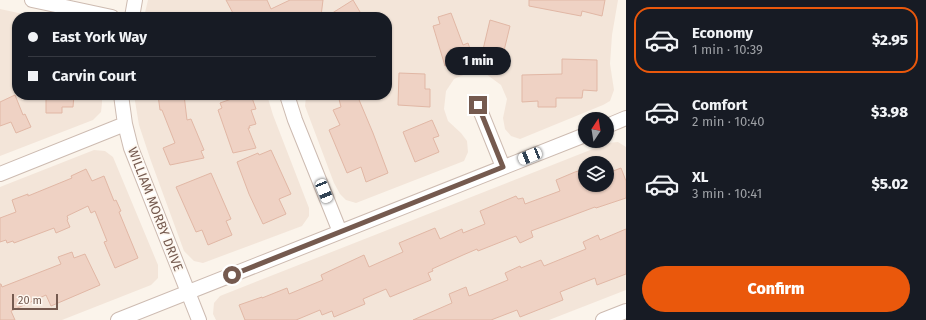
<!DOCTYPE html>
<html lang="en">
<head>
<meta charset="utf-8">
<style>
  body { margin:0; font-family:"Fira Sans",sans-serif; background:#242831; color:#f1f3f6; height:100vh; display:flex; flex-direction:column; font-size:15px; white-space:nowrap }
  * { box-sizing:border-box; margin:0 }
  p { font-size:13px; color:#9ea1a6 }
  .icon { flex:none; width:22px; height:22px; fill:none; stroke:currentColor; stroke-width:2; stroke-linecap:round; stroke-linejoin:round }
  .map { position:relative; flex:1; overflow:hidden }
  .panel { display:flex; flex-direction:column; background:#171b24; width:300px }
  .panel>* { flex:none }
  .hud { position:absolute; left:12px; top:12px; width:380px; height:88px; border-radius:16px; box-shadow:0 1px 3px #0004; display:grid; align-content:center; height:88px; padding:0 16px; background:#171b24 }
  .needle { width:26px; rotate:12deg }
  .fabs { position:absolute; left:578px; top:112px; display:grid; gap:8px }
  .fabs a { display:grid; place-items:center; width:36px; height:36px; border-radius:50%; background:#171b24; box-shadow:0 1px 3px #0004; font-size:20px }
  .scale { position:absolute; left:12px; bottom:10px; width:46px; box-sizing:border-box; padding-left:4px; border:2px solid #755a4f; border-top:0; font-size:11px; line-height:14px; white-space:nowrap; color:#755a4f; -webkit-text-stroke:3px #fef8f1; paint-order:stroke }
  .end { position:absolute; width:18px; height:18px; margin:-9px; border:5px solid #755a4f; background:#fff; box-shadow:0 0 0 2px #fff }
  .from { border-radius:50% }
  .bubble { position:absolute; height:28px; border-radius:14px; background:#171b24; box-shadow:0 1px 3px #0004; font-size:13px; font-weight:800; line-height:28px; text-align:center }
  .car { position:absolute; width:12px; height:24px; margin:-12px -6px; border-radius:5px; box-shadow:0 0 3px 1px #0007; background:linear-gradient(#fff 24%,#345 0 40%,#fff 0 76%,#345 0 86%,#fff 0) }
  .hud b { display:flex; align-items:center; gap:14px; height:38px; font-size:15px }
  .hud b+b { border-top:1px solid #363941 }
  .hud i { width:10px; height:10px; background:#f1f3f6 }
  ul { padding:7px 0 0; list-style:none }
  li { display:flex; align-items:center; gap:12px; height:66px; margin:0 8px 6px; padding:0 8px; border:2px solid transparent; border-radius:16px }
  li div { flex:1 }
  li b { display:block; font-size:15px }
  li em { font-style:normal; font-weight:800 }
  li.selected { border-color:#ea580c }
  li>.icon { width:36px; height:36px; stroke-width:1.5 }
  .action { display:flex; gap:8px; margin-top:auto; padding:8px 16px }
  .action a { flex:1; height:46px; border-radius:24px; background:#ea580c; color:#fff; font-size:16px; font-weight:800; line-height:46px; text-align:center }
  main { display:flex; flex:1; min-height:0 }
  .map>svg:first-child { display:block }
</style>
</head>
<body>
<main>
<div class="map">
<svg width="626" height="320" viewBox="0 0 626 320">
  <rect width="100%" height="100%" fill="#fbf4eb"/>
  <path fill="#f3e5d9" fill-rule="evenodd" d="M 148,0 L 618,0 L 612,35 L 610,64 L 614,90 L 610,101 L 603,105 L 520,139 L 511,136 L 505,129 L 503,118 L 507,99 L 501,85 L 486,74 L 468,73 L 454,79 L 446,91 L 444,109 L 448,121 L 461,133 L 467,141 L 468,152 L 464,161 L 356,203 L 346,200 L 340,194 L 334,183 L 305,106 L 306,97 L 307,95 L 387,95 L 387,17 L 144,17 Z
    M 0,9 L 37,17 L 17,17 L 17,95 L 102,95 L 102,103 L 101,112 L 93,120 L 0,156 Z
    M 134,95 L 267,95 L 273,115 L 309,208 L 309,216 L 302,226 L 203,263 L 194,261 L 184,251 L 151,161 L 139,125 Z
    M 618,142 L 626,147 L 626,290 L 549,320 L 216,320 L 213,314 L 214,303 L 220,296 L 608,143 ZM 585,163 L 607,163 L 607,185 L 585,185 Z
    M 94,150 L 105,151 L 113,157 L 158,265 L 158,278 L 151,285 L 62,320 L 0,320 L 0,187 Z"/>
  <path fill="#efd2c4" stroke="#e1b7a5" d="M 226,0 L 267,0 L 271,9 L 290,0 L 323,0 L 321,16 L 307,14 L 306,17 L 235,17 Z
    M 353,0 L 363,17 L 326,17 Z
    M 529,0 L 605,0 L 602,16 L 582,11 L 581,16 L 529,6 Z
    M 451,13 L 463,45 L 468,43 L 473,57 L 445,66 L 433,26 L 440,24 L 438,17 Z
    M 490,20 L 510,26 L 501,63 L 481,58 Z
    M 562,59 L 597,60 L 597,91 L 583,90 L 582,98 L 556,98 L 556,107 L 538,107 L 538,101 L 522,102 L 522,75 L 562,74 Z
    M 399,73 L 425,74 L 425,89 L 430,89 L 430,107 L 398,105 Z
    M 15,95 L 23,115 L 25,114 L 31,127 L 16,133 L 11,122 L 0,126 L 0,102 Z
    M 46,95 L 74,95 L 73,107 L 62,107 L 62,113 L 46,113 Z
    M 158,95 L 184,95 L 187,120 L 191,119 L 204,150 L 201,151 L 204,158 L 170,165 L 163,148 L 175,143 L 162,110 L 160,110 Z
    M 236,95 L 251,95 L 256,109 L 251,110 L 256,124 L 249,126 L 250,128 L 248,128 L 256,148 L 233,153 L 218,110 L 222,108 L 220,103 L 237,97 Z
    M 338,95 L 357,95 L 373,133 L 388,173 L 366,182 L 361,167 L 347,173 L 329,130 L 340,125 L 333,110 L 341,107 Z
    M 432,120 L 439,136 L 433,138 L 439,152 L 415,162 L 403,132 Z
    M 271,150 L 291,194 L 279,199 L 286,214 L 263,224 L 249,194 L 237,162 L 258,153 L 259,155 Z
    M 621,168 L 626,181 L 626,198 L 596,208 L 595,207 L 531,231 L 533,237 L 520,243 L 516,236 L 478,251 L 477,249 L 463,255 L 432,269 L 433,271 L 428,273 L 431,280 L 390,297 L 386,289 L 363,299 L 365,304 L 334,317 L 332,311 L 322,315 L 320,310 L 296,320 L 245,320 L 239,305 L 262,297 L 262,298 L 287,288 L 289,294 L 323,280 L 321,275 L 364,255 L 369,267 L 403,252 L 399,243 L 435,228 L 440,239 L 462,229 L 463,233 L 485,224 L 480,211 L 516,196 L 518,199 L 523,198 L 525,204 L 560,191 L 556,180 L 575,172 L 585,169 L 585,185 L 607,185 L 607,171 L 608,173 Z
    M 86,169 L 92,181 L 104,176 L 114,201 L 116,200 L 121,211 L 119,212 L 138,258 L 115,268 L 104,242 L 107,241 L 95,211 L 91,213 L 88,206 L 67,216 L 68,219 L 67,220 L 70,227 L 56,233 L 54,228 L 14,243 L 13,241 L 7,243 L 6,240 L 0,242 L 0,218 L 16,212 L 12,200 L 28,194 L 28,196 L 72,178 L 71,176 Z
    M 211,173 L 231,219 L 226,221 L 232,235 L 208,245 L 202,230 L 196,232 L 176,187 Z
    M 626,229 L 626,274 L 597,285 L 595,278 L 560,292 L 563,300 L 520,317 L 517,310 L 491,320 L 413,320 L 452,303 L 449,294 L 466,287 L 469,296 L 508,280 L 505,273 L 520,266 L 521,268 L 541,260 L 544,266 L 586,249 L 583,242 L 598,235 L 600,240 Z
    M 72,252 L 74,258 L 85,254 L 100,285 L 51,306 L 46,295 L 11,311 L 15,320 L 0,320 L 0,284 L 1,284 L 2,287 L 61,264 L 58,257 Z"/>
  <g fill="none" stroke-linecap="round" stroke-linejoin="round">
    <defs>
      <path id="minor" d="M 32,0 L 112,17
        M 132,17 L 135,0
        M 121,95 L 125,124 L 131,148 L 199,320
        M 287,95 L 295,120 L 340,232
        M 478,105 L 503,167
        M 607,126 L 626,118
        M 0,174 L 125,124
        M 118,320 L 585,135
        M 603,320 L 626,311"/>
    </defs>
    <use href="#minor" stroke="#cdbbb1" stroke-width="16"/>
    <use href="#minor" stroke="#fff" stroke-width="14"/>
  </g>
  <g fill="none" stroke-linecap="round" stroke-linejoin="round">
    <path stroke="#755a4f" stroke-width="5" d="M 232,275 L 503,167 L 478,105"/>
  </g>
  <g text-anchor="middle" stroke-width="3.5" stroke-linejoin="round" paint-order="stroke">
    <g font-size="13" fill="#755a4f" stroke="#fef8f1">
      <text transform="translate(156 209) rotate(69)" y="5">WILLIAM MORBY DRIVE</text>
    </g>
  </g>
</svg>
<div class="fabs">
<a><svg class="needle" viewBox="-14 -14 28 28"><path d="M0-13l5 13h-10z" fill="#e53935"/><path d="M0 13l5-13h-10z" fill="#9ea1a6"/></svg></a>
<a><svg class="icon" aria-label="layers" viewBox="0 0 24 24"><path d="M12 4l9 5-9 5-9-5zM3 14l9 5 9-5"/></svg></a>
</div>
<div class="scale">20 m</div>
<i class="end from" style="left:232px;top:275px"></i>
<i class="end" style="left:478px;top:105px"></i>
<div class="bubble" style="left:445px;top:47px;width:66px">1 min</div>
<i class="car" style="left:530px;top:156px;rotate:248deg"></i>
<i class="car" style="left:324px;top:191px;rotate:158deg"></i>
<div class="hud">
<b><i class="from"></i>East York Way</b>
<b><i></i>Carvin Court</b>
</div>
</div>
<section class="panel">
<ul>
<li class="selected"><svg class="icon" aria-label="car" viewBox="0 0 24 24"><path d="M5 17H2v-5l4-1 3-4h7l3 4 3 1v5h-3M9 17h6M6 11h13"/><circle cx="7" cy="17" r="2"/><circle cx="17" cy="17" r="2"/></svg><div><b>Economy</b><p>1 min · 10:39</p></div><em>$2.95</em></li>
<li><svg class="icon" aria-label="car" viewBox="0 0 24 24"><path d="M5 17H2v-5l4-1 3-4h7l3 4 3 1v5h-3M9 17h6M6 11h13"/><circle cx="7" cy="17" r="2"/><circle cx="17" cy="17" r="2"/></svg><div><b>Comfort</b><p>2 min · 10:40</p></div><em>$3.98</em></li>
<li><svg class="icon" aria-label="car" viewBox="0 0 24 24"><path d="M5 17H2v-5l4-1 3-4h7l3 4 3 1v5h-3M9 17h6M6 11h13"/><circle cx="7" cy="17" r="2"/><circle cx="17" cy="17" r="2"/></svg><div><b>XL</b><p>3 min · 10:41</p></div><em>$5.02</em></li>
</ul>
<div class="action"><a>Confirm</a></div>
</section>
</main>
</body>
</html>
